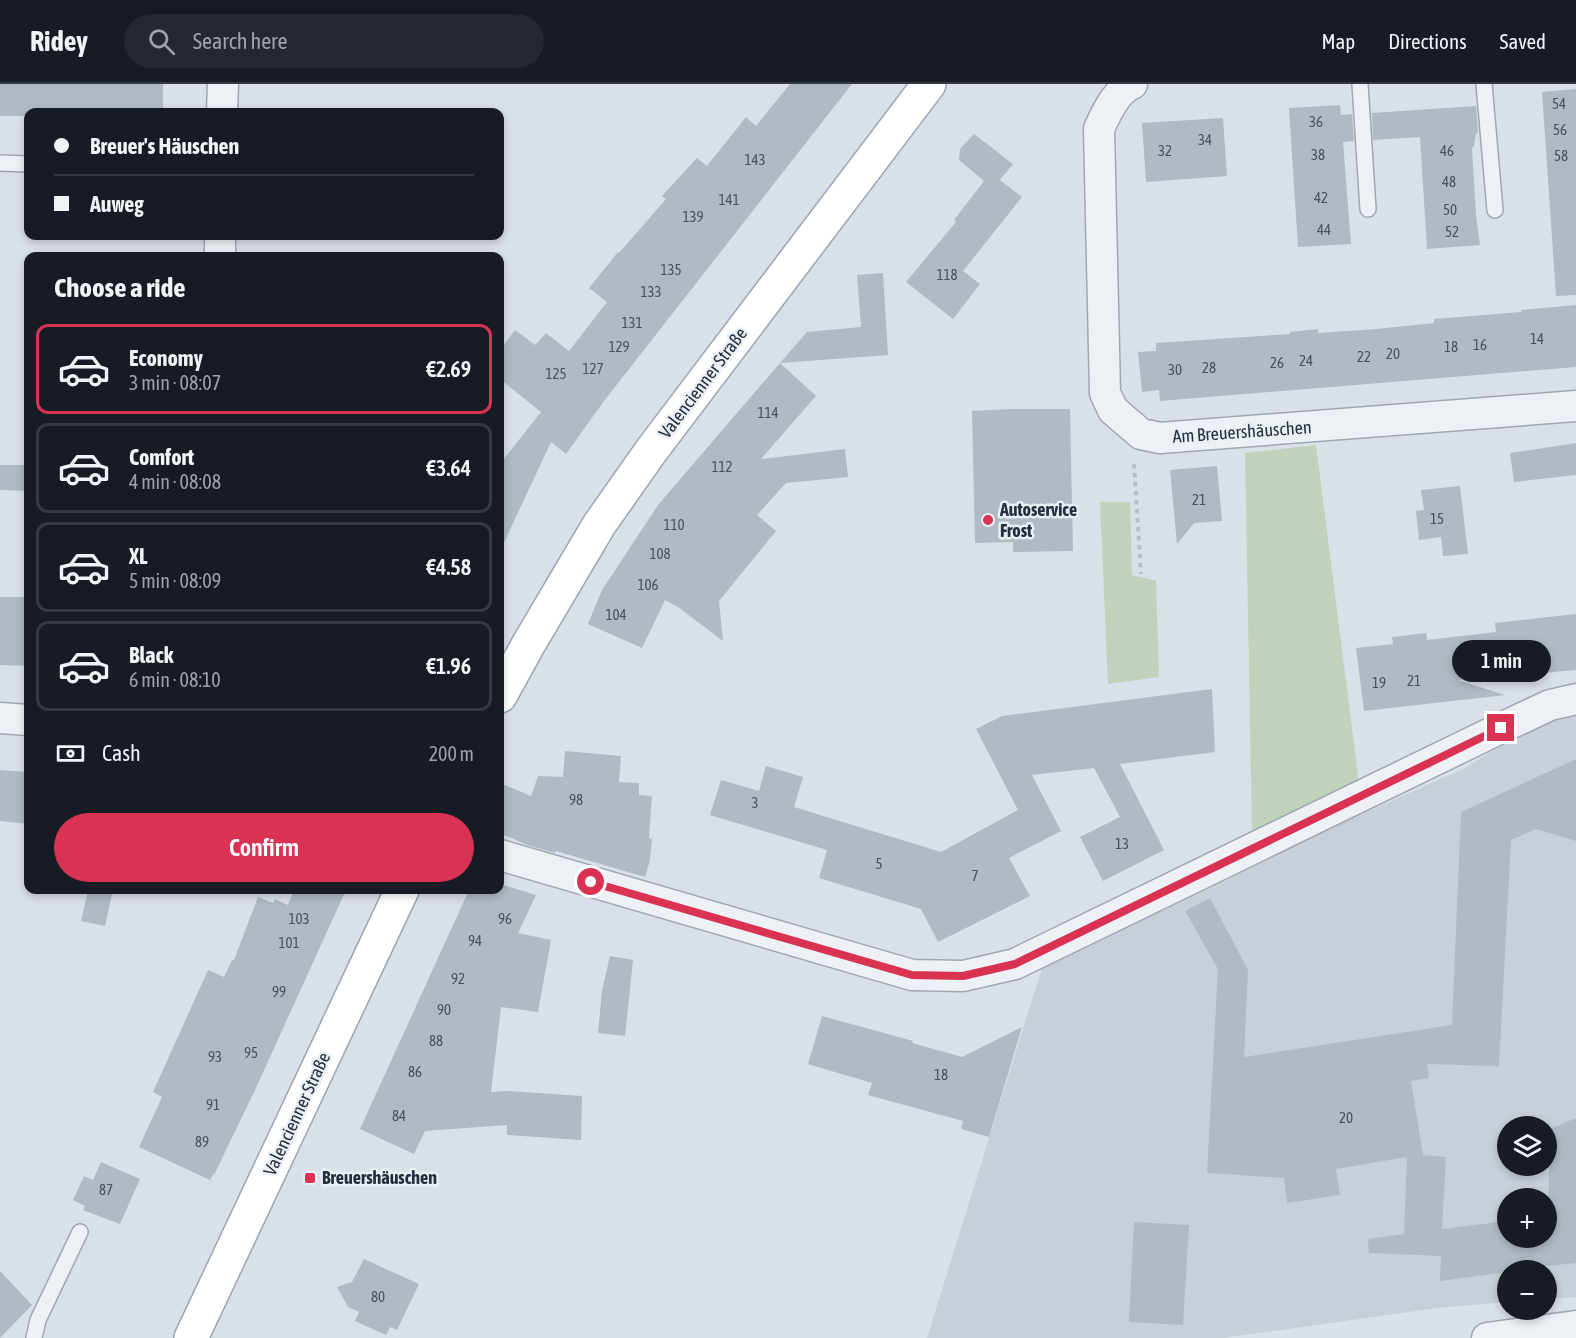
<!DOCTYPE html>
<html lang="en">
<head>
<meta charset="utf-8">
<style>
  body { margin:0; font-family:"Asap Condensed",sans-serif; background:#242831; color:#f1f3f6; height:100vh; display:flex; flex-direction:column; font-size:22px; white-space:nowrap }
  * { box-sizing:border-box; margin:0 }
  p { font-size:20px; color:#9ea1a6 }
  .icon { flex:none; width:33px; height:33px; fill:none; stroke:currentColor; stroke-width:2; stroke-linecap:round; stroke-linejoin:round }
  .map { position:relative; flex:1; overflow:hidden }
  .drawer { position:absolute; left:24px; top:168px; width:480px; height:642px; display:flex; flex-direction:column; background:#171b24; border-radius:12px; box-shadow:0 3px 9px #0003 }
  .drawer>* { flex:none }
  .top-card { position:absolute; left:24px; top:24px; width:480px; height:132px; border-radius:12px; box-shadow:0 3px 9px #0003; display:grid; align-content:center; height:132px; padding:0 30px; background:#171b24 }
  .fabs { position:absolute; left:1497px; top:1032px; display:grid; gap:12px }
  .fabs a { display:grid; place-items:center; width:60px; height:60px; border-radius:50%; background:#171b24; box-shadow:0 3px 9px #0003; font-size:30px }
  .end { position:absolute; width:27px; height:27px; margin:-14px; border:8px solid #d93252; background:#fff; box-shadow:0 0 0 3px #fff }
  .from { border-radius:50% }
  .bubble { position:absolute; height:42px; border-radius:21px; background:#171b24; box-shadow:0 3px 9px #0003; font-size:20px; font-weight:600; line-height:42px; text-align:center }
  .top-card b { display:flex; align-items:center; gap:21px; height:57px; font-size:22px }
  .top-card b+b { border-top:2px solid #363941 }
  .top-card i { width:15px; height:15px; background:#f1f3f6 }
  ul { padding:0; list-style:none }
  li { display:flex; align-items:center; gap:18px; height:90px; margin:0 12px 9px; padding:0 18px; border:3px solid #363941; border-radius:12px }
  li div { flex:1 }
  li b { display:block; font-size:22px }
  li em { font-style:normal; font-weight:600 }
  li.selected { border-color:#d93252 }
  li>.icon { width:54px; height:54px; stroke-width:1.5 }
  h2 { padding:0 30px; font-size:27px; line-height:72px }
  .pay { display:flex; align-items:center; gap:15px; height:66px; padding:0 30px; font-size:22px }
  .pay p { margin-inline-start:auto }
  .primary-button { display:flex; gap:12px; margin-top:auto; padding:12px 30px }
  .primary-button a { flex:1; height:69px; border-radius:36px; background:#d93252; color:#fff; font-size:24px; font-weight:600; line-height:69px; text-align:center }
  header { display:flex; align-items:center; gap:36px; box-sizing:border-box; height:84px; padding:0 30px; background:#171b24; border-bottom:2px solid #363941 }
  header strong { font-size:28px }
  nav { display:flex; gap:33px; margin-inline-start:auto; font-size:21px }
  .search { width:420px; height:54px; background:#242831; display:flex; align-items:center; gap:15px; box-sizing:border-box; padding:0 21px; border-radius:33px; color:#9ea1a6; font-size:22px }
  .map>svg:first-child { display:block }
</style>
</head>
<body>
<header>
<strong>Ridey</strong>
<div class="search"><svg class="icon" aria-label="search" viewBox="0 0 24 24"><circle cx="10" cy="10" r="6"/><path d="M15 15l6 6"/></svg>Search here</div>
<nav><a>Map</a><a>Directions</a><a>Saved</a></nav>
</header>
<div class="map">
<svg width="1576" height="1254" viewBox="0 0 1576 1254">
  <rect width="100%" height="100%" fill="#dae0e7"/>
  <path fill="#c8cfd9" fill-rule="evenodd" d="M 1576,627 L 1576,1213 L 1547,1215 L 1546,1186 L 1508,1186 L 1507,1218 L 1437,1224 L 1223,1254 L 927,1254 L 1046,871 L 1463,685 L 1542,637 ZM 1508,1042 L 1546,1042 L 1546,1082 L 1508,1082 ZM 1508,1114 L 1546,1114 L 1546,1154 L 1508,1154 Z"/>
  <path fill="#c1d1bb" d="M 1316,361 L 1359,699 L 1252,750 L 1245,369 Z
    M 1100,418 L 1130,418 L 1132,491 L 1156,497 L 1159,593 L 1108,600 Z"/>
  <path fill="#b1b9c4" d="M 0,0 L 163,0 L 163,28 L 41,27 L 41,28 L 28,28 L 28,32 L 0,32 Z
    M 790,0 L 852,0 L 604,317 L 566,370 L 551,358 L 500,467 L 500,380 L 541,328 L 500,295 L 500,266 L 515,246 L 535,261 L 546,249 L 569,267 L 607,218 L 589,204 L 618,168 L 619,169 L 666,115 L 662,112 L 697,74 L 707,82 L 746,33 L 756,42 Z
    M 1576,5 L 1576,211 L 1556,212 L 1542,8 Z
    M 1340,21 L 1341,31 L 1352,30 L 1354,57 L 1343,58 L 1351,160 L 1298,163 L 1289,24 Z
    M 1476,22 L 1478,49 L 1476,49 L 1474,62 L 1472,64 L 1476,132 L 1480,161 L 1427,165 L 1420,53 L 1373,56 L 1372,29 Z
    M 1223,34 L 1227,92 L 1146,98 L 1142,39 Z
    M 974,50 L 1013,80 L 1000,96 L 1022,113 L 963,187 L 980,200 L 953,235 L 906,198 L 956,138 L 954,136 L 984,97 L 959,76 L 960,65 Z
    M 883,189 L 888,271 L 780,279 L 807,248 L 861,243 L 857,191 Z
    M 1576,221 L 1576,283 L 1160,317 L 1159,306 L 1142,308 L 1138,268 L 1156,267 L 1156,259 L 1290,250 L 1290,248 L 1318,245 L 1318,249 L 1376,245 L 1434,239 L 1434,235 L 1521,228 L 1521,226 Z
    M 780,279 L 816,312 L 761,375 L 845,365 L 848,393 L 786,399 L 757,431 L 776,447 L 719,517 L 723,557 L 678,523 L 665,516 L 642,564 L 588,540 L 602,506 L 658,421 Z
    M 1011,325 L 1070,325 L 1073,467 L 1013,468 L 1013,458 L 975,459 L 972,327 Z
    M 1576,359 L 1576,391 L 1514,398 L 1510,369 Z
    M 0,381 L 28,381 L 28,407 L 0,406 Z
    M 1217,382 L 1222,437 L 1194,439 L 1177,460 L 1170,386 Z
    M 1460,402 L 1468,470 L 1443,472 L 1441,453 L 1419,456 L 1416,427 L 1424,426 L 1421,406 Z
    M 0,513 L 28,513 L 28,582 L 0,581 Z
    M 1576,530 L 1576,586 L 1458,596 L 1505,611 L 1364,627 L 1356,564 L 1393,560 L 1392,553 L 1426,549 L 1427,556 L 1496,548 L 1495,539 Z
    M 1212,605 L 1215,668 L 1120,680 L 1164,766 L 1103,797 L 1080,753 L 1120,733 L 1094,684 L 1032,691 L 1061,747 L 1009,774 L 1030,812 L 938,858 L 921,825 L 819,794 L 827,766 L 710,731 L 721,696 L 759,707 L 766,682 L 803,693 L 794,723 L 941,768 L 1018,726 L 976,645 L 1002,632 Z
    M 565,667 L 621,672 L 619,698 L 639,699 L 639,711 L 652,712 L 649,754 L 652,755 L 650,776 L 645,793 L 556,767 L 555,769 L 527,761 L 500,749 L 500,699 L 531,712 L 538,692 L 563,693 Z
    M 1576,675 L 1576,757 L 1536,745 L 1511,756 L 1499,982 L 1427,980 L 1429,994 L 1411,997 L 1423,1071 L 1421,1071 L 1446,1073 L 1442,1145 L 1508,1137 L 1508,1154 L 1546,1154 L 1546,1132 L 1548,1131 L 1550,1045 L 1576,1034 L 1576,1179 L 1508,1186 L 1508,1188 L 1440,1197 L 1441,1172 L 1369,1169 L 1368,1155 L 1404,1150 L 1407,1073 L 1336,1085 L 1340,1111 L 1287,1119 L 1284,1094 L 1207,1089 L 1218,885 L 1185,827 L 1210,814 L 1248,886 L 1244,973 L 1452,941 L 1461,728 Z
    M 0,686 L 28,688 L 28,740 L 0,737 Z
    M 500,800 L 536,811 L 518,849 L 551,856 L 538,928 L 501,923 L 491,1008 L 507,1007 L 582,1012 L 581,1056 L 507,1051 L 507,1041 L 425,1047 L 414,1070 L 360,1045 L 469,806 L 500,806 Z
    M 88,806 L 113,806 L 105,842 L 81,837 Z
    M 294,806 L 346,806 L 255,1006 L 214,1091 L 213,1090 L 210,1096 L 139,1063 L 162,1013 L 153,1008 L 208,886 L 224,893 L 232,876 L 234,876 L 258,813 L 273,819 L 275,815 L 288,821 Z
    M 610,872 L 633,876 L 625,952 L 598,949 L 602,907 Z
    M 822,932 L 913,957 L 912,959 L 962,973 L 1022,943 L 989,1053 L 961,1045 L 963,1037 L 868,1011 L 872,999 L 808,980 Z
    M 101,1078 L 140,1095 L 120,1140 L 83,1126 L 85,1122 L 73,1116 L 84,1092 L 93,1096 Z
    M 1134,1138 L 1189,1141 L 1183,1241 L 1129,1238 Z
    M 364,1175 L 419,1200 L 397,1246 L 390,1243 L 386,1251 L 355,1237 L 359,1228 L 348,1223 L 337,1203 L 352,1198 Z
    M 0,1187 L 32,1221 L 0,1254 Z"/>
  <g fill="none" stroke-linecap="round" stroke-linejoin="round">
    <defs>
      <path id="service" d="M 1360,0 L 1368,125
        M 1484,0 L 1495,126
        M 0,79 L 28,80
        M 34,1254 L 38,1236 L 80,1148"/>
      <path id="minor" d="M 1132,0 C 1117,6 1105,31 1099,45 L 1105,309 L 1113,326 L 1141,350 L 1160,354 L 1576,322
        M 222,28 L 223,0
        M 220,172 L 220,152
        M 0,634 L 28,636
        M 500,771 L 912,891 L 963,892 L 1015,880 L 1501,644 L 1550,621 L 1576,615
        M 1487,1254 L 1576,1242"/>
      <path id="primary" d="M 500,612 L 528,561 L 599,441 L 651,367 L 929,0
        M 191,1254 L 402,806"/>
    </defs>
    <use href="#service" stroke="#a0a7b1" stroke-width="18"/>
    <use href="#minor" stroke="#a0a7b1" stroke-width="33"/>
    <use href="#primary" stroke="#99a5b3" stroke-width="36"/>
    <path stroke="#b9bec5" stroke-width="4" stroke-dasharray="4.5 4.5" stroke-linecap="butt" d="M 1134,380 L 1141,490"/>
    <use href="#service" stroke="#edf0f5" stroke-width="15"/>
    <use href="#minor" stroke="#edf0f5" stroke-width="30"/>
    <use href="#primary" stroke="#fff" stroke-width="33"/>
  </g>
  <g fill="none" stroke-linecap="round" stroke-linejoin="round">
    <path stroke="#d93252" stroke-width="8" d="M 591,798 L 912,891 L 963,892 L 1015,880 L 1501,644"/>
  </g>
  <g fill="#d93252" stroke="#eaeff5" stroke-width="2">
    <circle cx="988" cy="436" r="6"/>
    <rect x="304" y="1088" width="12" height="12" rx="3"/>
  </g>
  <g text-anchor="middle" stroke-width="5" stroke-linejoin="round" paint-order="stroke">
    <g font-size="15" fill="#475160">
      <text x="1559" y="25">54</text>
      <text x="1316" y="43">36</text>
      <text x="1560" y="51">56</text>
      <text x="1205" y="61">34</text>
      <text x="1165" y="72">32</text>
      <text x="1447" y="72">46</text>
      <text x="1318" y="76">38</text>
      <text x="1561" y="77">58</text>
      <text x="755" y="81">143</text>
      <text x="1449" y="103">48</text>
      <text x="1321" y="119">42</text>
      <text x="729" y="121">141</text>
      <text x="1450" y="131">50</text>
      <text x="693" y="138">139</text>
      <text x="1324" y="151">44</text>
      <text x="1452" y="153">52</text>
      <text x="671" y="191">135</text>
      <text x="947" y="196">118</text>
      <text x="651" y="213">133</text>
      <text x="632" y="244">131</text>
      <text x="1537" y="260">14</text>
      <text x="1480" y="266">16</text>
      <text x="619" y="268">129</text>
      <text x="1451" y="268">18</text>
      <text x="1393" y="275">20</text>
      <text x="1364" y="278">22</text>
      <text x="1306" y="282">24</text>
      <text x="1277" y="284">26</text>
      <text x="1209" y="289">28</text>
      <text x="593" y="290">127</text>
      <text x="1175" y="291">30</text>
      <text x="556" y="295">125</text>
      <text x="768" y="334">114</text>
      <text x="722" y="388">112</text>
      <text x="1199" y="421">21</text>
      <text x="1437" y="440">15</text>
      <text x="674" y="446">110</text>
      <text x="660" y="475">108</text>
      <text x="648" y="506">106</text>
      <text x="616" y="536">104</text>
      <text x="1414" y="602">21</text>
      <text x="1379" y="604">19</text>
      <text x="576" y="721">98</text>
      <text x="755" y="724">3</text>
      <text x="1122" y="765">13</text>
      <text x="879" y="785">5</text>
      <text x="975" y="797">7</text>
      <text x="299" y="840">103</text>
      <text x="505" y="840">96</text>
      <text x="475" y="862">94</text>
      <text x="289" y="864">101</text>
      <text x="458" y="900">92</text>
      <text x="279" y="913">99</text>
      <text x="444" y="931">90</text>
      <text x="436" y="962">88</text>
      <text x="251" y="974">95</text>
      <text x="215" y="978">93</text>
      <text x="415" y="993">86</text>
      <text x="941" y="996">18</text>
      <text x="213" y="1026">91</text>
      <text x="399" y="1037">84</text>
      <text x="1346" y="1039">20</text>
      <text x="202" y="1063">89</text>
      <text x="106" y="1111">87</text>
      <text x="378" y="1218">80</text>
    </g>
    <g font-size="18" fill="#242e3e" stroke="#eaeff5">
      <text transform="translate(703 299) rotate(-53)" y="6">Valencienner Straße</text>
      <text transform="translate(1242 348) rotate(-4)" y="6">Am Breuershäuschen</text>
      <text transform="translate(297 1030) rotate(-65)" y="6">Valencienner Straße</text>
    </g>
    <g font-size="18" font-weight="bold" fill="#242e3e" stroke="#eaeff5" text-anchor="start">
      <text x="1000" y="432">Autoservice<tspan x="1000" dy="21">Frost</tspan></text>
      <text x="322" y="1100">Breuershäuschen</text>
    </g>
  </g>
</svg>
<div class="fabs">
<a><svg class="icon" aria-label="layers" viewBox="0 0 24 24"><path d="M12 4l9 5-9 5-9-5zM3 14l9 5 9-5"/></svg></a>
<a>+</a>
<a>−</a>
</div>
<i class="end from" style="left:591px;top:798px"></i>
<i class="end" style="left:1501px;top:644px"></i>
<div class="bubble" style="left:1452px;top:556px;width:99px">1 min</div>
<div class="top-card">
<b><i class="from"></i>Breuer's Häuschen</b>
<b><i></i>Auweg</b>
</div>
<section class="drawer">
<h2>Choose a ride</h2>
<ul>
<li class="selected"><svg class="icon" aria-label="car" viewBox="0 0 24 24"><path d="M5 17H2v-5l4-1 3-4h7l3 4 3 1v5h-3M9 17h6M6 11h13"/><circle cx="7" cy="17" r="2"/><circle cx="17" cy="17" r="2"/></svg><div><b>Economy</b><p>3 min · 08:07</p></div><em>€2.69</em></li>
<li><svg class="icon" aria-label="car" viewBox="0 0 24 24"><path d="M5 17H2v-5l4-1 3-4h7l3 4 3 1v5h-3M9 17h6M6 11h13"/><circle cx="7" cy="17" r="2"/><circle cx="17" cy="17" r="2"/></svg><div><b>Comfort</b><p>4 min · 08:08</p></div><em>€3.64</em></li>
<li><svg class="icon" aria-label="car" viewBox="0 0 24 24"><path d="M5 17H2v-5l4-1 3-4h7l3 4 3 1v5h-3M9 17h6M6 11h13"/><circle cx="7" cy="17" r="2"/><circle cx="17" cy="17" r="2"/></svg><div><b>XL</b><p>5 min · 08:09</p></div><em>€4.58</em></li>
<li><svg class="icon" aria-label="car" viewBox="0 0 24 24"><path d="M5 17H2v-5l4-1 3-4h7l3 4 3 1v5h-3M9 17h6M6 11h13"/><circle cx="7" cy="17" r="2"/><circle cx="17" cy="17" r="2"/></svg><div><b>Black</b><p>6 min · 08:10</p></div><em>€1.96</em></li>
</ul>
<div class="pay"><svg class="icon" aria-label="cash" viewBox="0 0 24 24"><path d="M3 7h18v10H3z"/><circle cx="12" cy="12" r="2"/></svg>Cash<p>200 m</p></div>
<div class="primary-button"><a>Confirm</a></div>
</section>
</div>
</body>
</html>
